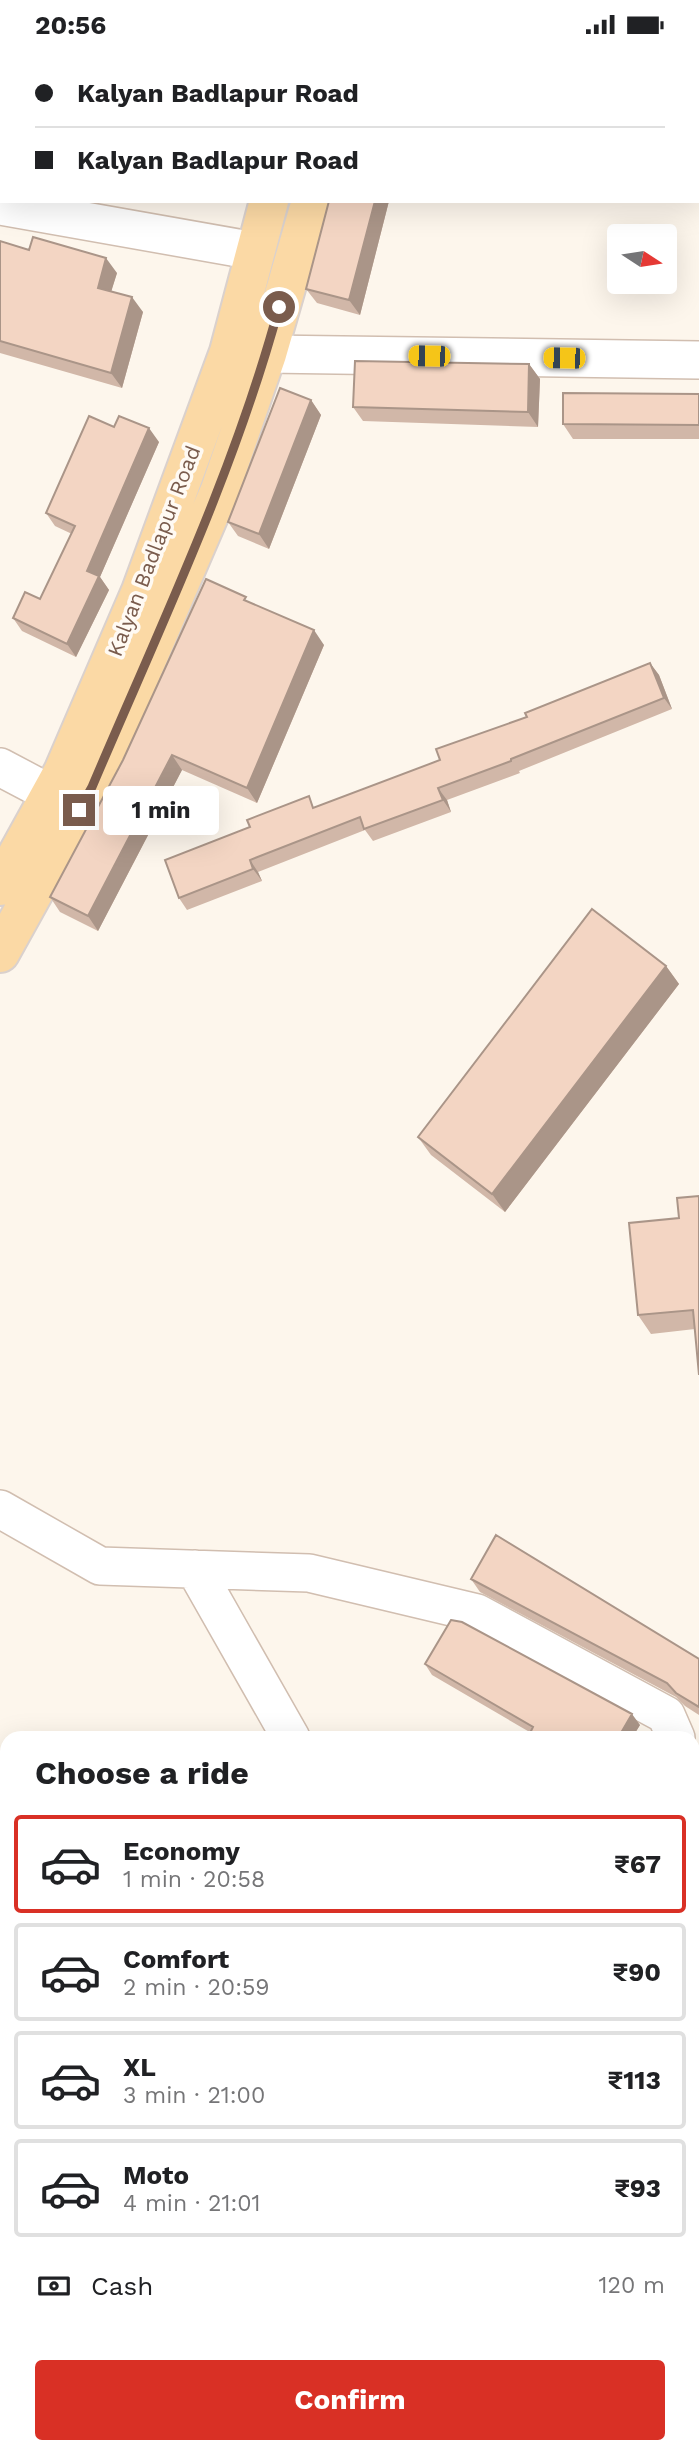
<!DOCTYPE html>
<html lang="en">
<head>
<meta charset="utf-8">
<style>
  body { margin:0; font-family:"Work Sans",sans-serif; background:#f2f2f2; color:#202124; height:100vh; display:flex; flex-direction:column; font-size:26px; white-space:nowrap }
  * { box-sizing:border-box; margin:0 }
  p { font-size:23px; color:#757577 }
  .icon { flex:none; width:38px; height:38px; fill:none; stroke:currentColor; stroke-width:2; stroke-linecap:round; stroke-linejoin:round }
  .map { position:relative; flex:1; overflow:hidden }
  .details { position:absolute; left:0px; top:1682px; width:700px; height:723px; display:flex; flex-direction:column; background:#fff; border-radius:21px 21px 0 0; box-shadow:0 7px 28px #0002 }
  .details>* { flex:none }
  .hud { position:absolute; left:0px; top:0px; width:700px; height:154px; box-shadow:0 7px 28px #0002; display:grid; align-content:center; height:154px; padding:0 35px; background:#fff }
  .needle { width:46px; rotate:102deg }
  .tools { position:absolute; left:607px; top:175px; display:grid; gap:14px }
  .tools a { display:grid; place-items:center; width:70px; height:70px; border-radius:7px; background:#fff; box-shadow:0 7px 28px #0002; font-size:35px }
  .end { position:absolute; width:32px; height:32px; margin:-16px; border:9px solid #7a5c4d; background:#fff; box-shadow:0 0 0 4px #fff }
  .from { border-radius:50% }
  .bubble { position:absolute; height:49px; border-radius:7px; background:#fff; box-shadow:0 7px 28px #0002; font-size:23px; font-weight:700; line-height:49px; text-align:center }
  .car { position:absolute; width:21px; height:42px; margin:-21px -10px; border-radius:9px; box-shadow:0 0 5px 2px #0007; background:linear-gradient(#f5c518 24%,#345 0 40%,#f5c518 0 76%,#345 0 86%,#f5c518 0) }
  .hud b { display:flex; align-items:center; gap:24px; height:66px; font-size:26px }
  .hud b+b { border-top:2px solid #e0e0e0 }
  .hud i { width:18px; height:18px; background:#202124 }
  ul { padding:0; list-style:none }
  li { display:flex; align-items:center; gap:21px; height:98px; margin:0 14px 10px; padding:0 21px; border:4px solid #e0e0e0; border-radius:7px }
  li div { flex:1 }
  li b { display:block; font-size:26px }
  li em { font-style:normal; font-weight:700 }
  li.on { border-color:#d93025 }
  li>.icon { width:63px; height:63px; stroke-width:1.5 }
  h2 { padding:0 35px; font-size:32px; line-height:84px }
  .pay { display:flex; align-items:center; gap:18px; height:77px; padding:0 35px; font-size:26px }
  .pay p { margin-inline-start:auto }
  .button { display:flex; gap:14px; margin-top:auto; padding:14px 35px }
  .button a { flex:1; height:80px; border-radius:7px; background:#d93025; color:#fff; font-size:28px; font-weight:700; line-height:80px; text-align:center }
  .status { display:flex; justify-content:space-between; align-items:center; height:49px; padding:0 35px; background:#fff; direction:ltr }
  .status svg { height:19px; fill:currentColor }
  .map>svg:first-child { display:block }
</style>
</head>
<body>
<div class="status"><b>20:56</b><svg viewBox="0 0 49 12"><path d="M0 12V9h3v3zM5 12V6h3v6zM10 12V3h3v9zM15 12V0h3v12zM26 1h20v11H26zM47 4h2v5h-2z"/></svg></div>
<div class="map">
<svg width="699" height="2404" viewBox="0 0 699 2404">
  <rect width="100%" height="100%" fill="#fdf6ec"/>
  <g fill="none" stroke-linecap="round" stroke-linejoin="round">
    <defs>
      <path id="minor" d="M 0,157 L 255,202
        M 267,305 L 699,311
        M 0,718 L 51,745
        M 0,1460 L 100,1517 L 309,1524 L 477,1564 L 666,1666 L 676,1689
        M 195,1520 L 291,1689
        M 693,1727 L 699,1740
        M 662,2398 L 665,2404"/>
      <path id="major" d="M 308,2 L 309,0
        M 352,2 L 352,0
        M 0,837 L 63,723 L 141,542 L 229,303 L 269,152
        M 0,904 L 92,738 L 220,441 L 267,305 L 311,152"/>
    </defs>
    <use href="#minor" stroke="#d1beb0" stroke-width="40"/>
    <use href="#major" stroke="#dad1cd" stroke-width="42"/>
    <use href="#minor" stroke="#fff" stroke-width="37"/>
    <use href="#major" stroke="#fbd9a5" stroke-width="38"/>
  </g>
  <path fill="#d1b7a8" d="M 329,152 L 389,152 L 360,266 L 317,254 L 306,240 Z
    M 0,192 L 29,201 L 117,224 L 111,242 L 143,263 L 122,339 L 0,304 Z
    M 529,315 L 540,330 L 538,378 L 363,372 L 353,358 Z
    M 699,345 L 699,390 L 573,390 L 563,375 Z
    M 311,351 L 321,366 L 269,500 L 238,487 L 228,473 Z
    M 114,378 L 159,393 L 100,528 L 109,541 L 76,608 L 22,582 L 13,569 L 40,550 L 72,485 L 55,477 L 46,464 Z
    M 250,554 L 324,596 L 257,754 L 182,721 L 98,882 L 60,863 L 50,848 Z
    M 650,614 L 659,626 L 672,660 L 519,722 L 520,724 L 447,751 L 451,763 L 373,792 L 365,781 L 258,823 L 262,832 L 187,861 L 179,849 L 316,758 L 440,711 L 527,668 Z
    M 666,917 L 679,935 L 505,1163 L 431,1106 L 418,1088 Z
    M 699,1147 L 695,1280 L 651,1285 L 638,1266 L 679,1169 Z
    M 471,1530 L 699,1610 L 699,1666 L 685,1657 L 676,1648 L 480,1543 Z
    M 425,1615 L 640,1676 L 632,1689 L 536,1689 L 533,1685 L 432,1626 Z"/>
  <path fill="#aa9588" d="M 75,0 L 91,0 L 90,2 L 75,2 Z
    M 2,41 L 2,104 L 0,111 L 0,48 Z
    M 375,152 L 389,152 L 360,266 L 349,251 Z
    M 106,209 L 117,224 L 108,253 L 98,239 Z
    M 132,248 L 143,263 L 122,339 L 111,324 Z
    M 529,315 L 540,330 L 538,378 L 528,363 Z
    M 311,351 L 321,366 L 269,500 L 259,485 Z
    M 149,379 L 159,393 L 100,528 L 109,541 L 76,608 L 67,595 L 87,522 Z
    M 314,581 L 324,596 L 257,754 L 247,739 Z
    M 650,614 L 659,626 L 672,660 L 664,649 Z
    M 172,706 L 182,721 L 98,882 L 88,867 Z
    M 438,739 L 447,751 L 451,763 L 443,751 Z
    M 250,811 L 258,823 L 262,832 L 253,820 Z
    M 666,917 L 679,935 L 505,1163 L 492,1145 Z
    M 632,1665 L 640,1676 L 632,1689 L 618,1689 Z"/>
  <path fill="#f3d5c3" stroke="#aa9588" stroke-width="2" d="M 35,0 L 75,0 L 75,2 L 34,2 Z
    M 361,0 L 485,0 L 491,2 L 361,2 Z
    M 0,5 L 2,5 L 2,41 L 0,48 Z
    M 329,152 L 375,152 L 349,251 L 306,240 Z
    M 33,188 L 106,209 L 98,239 L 132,248 L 111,324 L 0,292 L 0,192 L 29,201 Z
    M 355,312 L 529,315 L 528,363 L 353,358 Z
    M 280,339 L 311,351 L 259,485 L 228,473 Z
    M 563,344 L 699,345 L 699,376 L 563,375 Z
    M 89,367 L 114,378 L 119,367 L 149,379 L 87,522 L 99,527 L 67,595 L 13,569 L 25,543 L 40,550 L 75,477 L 46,464 Z
    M 206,530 L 246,548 L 244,551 L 314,581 L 247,739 L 172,706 L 88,867 L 50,848 L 123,711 Z
    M 650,614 L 664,649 L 511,710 L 511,712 L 438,739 L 443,751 L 364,780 L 360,768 L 250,811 L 253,820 L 179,849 L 165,811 L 250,778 L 247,771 L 309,747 L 313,759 L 440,711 L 436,700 L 527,668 L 525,664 Z
    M 592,860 L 666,917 L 492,1145 L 418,1088 Z
    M 699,1147 L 699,1326 L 693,1261 L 638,1266 L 629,1174 L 679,1169 L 677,1149 Z
    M 496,1486 L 699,1610 L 699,1658 L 676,1644 L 667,1634 L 471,1530 Z
    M 451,1571 L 462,1573 L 632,1665 L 618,1689 L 543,1689 L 531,1682 L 533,1678 L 425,1615 Z"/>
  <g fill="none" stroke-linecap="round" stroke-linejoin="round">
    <path stroke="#7a5c4d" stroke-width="9" d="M 79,761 L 92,738 C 159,580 234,424 279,258"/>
  </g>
  <g text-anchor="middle" stroke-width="7" stroke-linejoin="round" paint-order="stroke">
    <g font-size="21" fill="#7a5c4d" stroke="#fffaf3">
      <text transform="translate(154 502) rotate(-69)" y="7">Kalyan Badlapur Road</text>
    </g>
  </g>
</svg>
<div class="tools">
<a><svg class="needle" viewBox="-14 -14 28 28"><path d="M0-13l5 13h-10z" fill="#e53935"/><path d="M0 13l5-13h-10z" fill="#757577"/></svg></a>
</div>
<i class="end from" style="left:279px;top:258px"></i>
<i class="end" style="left:79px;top:761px"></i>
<div class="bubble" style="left:103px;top:737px;width:116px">1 min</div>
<i class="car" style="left:429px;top:307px;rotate:271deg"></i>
<i class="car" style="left:564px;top:309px;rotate:271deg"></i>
<div class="hud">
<b><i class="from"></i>Kalyan Badlapur Road</b>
<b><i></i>Kalyan Badlapur Road</b>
</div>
<section class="details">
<h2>Choose a ride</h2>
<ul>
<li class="on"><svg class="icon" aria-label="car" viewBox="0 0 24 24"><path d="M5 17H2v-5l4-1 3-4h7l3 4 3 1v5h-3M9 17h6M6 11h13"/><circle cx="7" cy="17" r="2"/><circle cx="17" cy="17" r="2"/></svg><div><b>Economy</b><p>1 min · 20:58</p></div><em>₹67</em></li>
<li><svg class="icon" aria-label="car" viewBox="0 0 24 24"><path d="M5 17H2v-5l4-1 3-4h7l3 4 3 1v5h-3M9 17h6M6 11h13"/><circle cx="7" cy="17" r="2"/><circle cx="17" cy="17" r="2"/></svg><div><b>Comfort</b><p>2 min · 20:59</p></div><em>₹90</em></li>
<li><svg class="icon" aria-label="car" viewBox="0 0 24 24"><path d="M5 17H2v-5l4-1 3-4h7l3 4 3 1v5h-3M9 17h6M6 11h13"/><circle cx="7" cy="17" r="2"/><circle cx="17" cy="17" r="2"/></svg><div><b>XL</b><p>3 min · 21:00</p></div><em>₹113</em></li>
<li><svg class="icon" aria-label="car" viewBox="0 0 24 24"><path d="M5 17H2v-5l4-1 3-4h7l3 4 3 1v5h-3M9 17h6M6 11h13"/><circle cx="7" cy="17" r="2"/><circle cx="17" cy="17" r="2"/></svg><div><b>Moto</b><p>4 min · 21:01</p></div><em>₹93</em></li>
</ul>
<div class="pay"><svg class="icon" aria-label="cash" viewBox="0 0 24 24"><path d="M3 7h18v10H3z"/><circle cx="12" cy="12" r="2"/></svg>Cash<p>120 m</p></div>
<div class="button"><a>Confirm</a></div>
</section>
</div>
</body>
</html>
